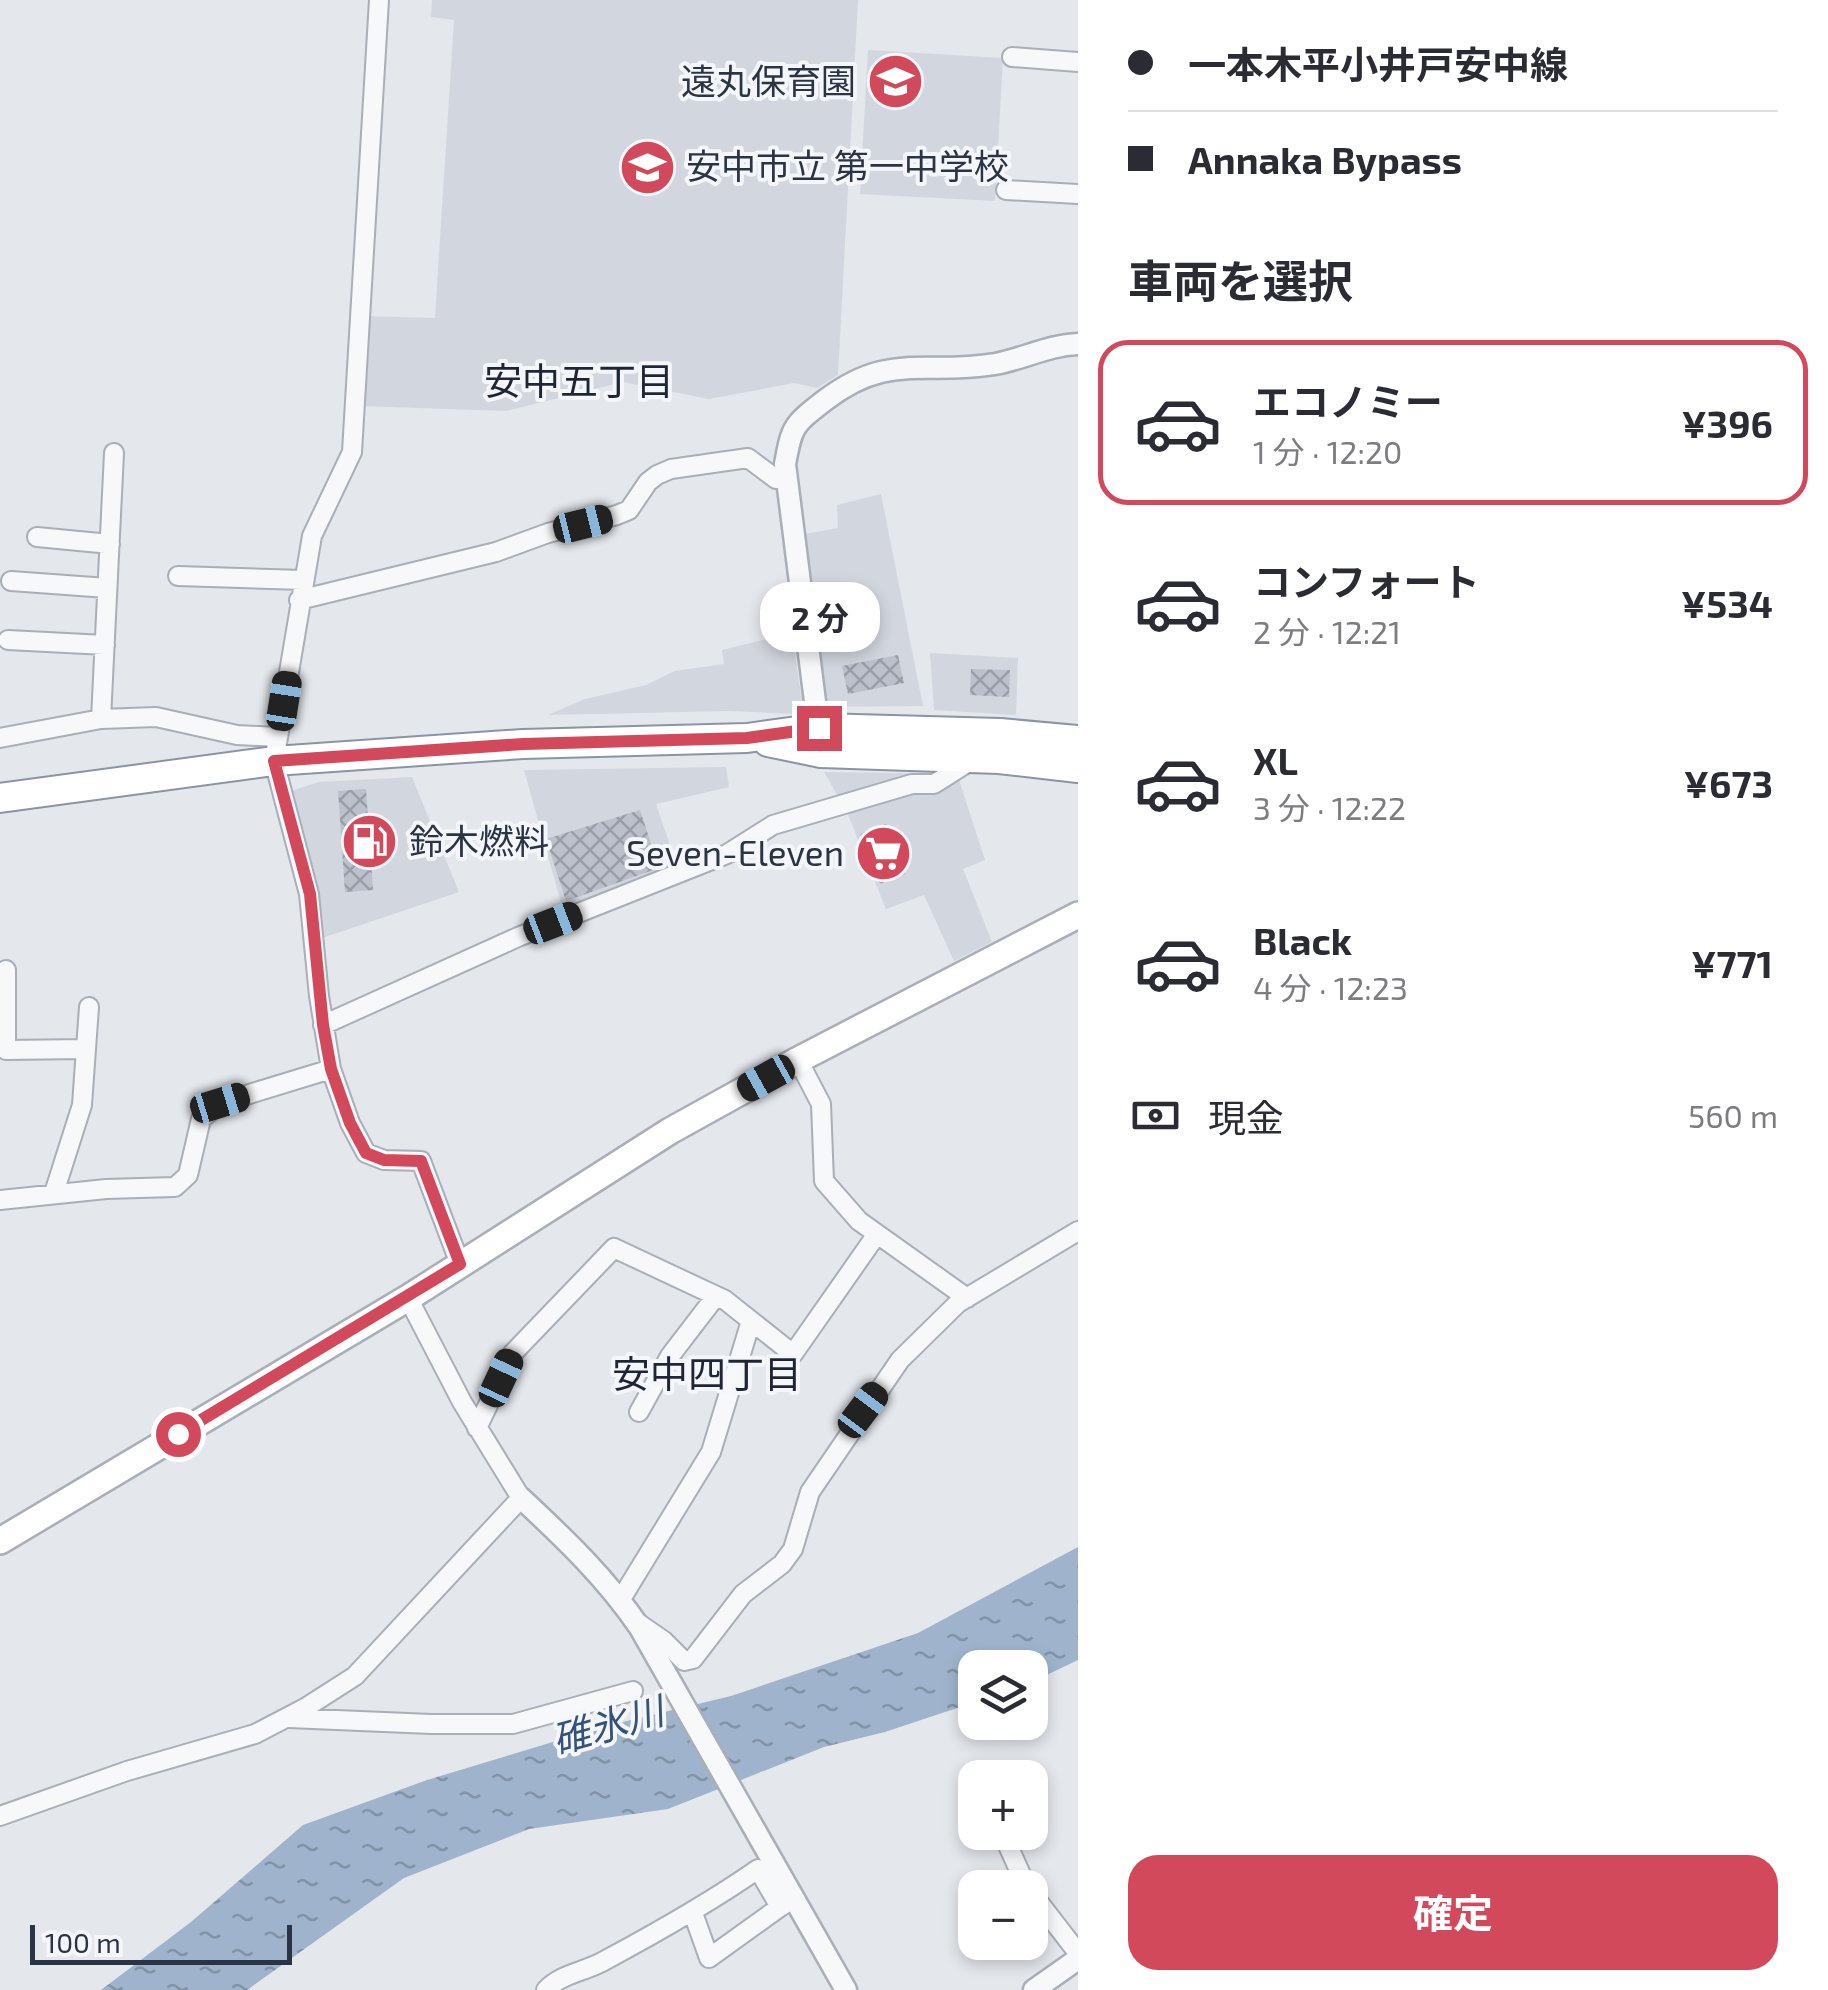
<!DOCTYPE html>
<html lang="ja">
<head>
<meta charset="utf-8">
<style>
  body { margin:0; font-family:"Exo 2","Noto Sans JP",sans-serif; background:#f2f2f3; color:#2b2b33; height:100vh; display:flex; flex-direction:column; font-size:38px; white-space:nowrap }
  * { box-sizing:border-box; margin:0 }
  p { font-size:32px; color:#7c7c81 }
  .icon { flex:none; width:55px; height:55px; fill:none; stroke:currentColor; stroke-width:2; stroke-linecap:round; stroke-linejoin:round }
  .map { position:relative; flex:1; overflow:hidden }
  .details { display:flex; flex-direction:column; background:#fff; width:750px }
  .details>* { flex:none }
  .hud { display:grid; align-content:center; height:220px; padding:0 50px; background:#fff }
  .tools { position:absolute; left:958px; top:1650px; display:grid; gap:20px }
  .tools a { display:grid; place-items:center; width:90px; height:90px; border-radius:20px; background:#fff; box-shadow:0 5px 15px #0003; font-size:50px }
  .scale { position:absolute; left:30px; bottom:25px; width:262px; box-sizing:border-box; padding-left:10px; border:5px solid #2b3445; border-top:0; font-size:28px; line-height:35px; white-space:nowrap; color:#2b3445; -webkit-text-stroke:8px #f4f6f9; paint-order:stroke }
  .end { position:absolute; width:45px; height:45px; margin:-22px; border:12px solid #d1495b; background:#fff; box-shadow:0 0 0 5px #fff }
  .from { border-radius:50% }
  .bubble { position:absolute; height:70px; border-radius:30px; background:#fff; box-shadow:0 5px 15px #0003; font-size:32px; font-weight:700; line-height:70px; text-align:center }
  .car { position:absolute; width:30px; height:60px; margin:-30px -15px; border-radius:12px; box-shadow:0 0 8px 2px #0007; background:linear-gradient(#222 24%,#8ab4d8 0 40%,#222 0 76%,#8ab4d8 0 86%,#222 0) }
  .hud b { display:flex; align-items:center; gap:35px; height:95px; font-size:38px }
  .hud b+b { border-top:2px solid #e1e1e2 }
  .hud i { width:25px; height:25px; background:#2b2b33 }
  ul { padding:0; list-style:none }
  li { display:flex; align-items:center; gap:30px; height:165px; margin:0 20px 15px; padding:0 30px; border:5px solid transparent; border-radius:30px }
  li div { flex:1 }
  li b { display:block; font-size:38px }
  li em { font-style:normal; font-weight:700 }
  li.selected { border-color:#d1495b }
  li>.icon { width:90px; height:90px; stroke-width:1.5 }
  h2 { padding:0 50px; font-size:45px; line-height:120px }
  .pay { display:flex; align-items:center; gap:25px; height:110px; padding:0 50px; font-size:38px }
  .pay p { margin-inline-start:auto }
  .cta { display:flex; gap:20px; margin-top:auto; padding:20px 50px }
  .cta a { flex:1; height:115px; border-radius:30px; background:#d1495b; color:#fff; font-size:40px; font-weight:700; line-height:115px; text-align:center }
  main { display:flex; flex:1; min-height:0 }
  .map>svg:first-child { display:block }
</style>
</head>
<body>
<main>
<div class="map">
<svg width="1078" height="1990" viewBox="0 0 1078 1990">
  <defs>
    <pattern id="water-ripples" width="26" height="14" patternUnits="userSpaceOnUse" patternTransform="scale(2.5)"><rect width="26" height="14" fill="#9fb4cc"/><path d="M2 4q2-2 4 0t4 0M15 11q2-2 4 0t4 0" fill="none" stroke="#8293a7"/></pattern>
    <pattern id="building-cross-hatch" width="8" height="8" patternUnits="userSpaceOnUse" patternTransform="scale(2.5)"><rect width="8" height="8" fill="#bbc0ca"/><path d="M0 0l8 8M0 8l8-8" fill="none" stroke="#989da6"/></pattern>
  </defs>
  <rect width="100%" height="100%" fill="#e4e7ec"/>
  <path fill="#d2d6de" d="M 432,0 L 858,0 L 838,375 L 817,388 L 794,383 L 709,399 L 623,382 L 506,411 L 360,406 L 365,316 L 435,318 L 454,20 L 431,17 Z
    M 868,50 L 1003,58 L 995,201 L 860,194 Z
    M 881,494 L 923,706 L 823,707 L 800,535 L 838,528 L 837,505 Z
    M 792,633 L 803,709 L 795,714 L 729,711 L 548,715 L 585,699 L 646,685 L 675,671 L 724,664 L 722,650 Z
    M 930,653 L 1018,658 L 1016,715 L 934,710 Z
    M 726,767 L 729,787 L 656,804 L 678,869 L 563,910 L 524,770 Z
    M 824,772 L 957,774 L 985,860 L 963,869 L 992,942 L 954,961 L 924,895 L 886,909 L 847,812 Z
    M 412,777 L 459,892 L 316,940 L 288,792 L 319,782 Z"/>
  <path fill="url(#water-ripples)" d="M 1078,1547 L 1078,1660 L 1030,1683 L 1030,1668 L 975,1668 L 975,1702 L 885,1732 L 824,1747 L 668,1809 L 529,1829 L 404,1878 L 247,1990 L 101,1990 L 191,1922 L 303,1825 L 427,1780 L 606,1726 L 731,1696 L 918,1633 Z"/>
  <path fill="url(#building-cross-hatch)" d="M 898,655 L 904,683 L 848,694 L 842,666 Z
    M 971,669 L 1010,670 L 1009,697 L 970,695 Z
    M 366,789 L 373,890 L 345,892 L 338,791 Z
    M 640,810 L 659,868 L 566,901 L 546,839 Z
    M 886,824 L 905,874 L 880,884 L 860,834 Z"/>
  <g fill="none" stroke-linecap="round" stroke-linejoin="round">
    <defs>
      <path id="minor" d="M 379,0 L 352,452 L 312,536 L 274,761 L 309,894 L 319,996 L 331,1069 L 350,1123 L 366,1153 L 384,1160 L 421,1161 L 460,1264
        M 1012,57 L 1078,62
        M 1006,190 L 1078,194
        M 37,537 L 110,544
        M 178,576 L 303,580
        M 11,581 L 107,588
        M 299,600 L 496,552 L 548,533 L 617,515 L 629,510 L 648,482 L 657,475 L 671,469 L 748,458 L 776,479 L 786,479
        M 8,640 L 105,645
        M 101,719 L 114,453
        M 0,738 L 101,719 L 156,717 L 237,735 L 278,737
        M 6,970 L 6,1050 L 85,1049
        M 323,1025 L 518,937 L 727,854 L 773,825 L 912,784 L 934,784 L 972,760
        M 798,1060 L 821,1104 L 824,1181 L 859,1221 L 967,1298
        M 54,1193 L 82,1105 L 89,1007
        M 0,1200 L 106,1189 L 175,1187 L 188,1175 L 201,1119 L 220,1103 L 331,1069
        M 639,1412 L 670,1356 L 716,1296
        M 477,1428 L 513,1353 L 614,1248 L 725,1300 L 793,1354 L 877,1234
        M 621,1599 L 711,1452 L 751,1321
        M 638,1623 L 664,1641 L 684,1661 L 693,1659 L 743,1594 L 782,1564 L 793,1549 L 810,1492 L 900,1360 L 958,1303 L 1078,1231
        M 289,1718 L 431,1724 L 513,1724 L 633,1691
        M 0,1816 L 127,1771 L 255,1734 L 305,1708 L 355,1676 L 521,1498 L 462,1402 L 408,1298
        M 1002,1832 L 1027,1888
        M 1030,1891 L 1078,1953
        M 693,1913 L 709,1958 L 780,1907
        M 546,1990 C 561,1974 583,1972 602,1962 C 656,1933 708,1904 758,1869 L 780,1907 L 793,1899"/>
      <path id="tertiary" d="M 820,741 L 785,464 C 792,426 793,425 824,401 C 889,351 923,376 995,364 C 1023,359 1049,345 1078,344
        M 521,1498 C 565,1539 606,1578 640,1628 L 846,1990
        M 1034,1990 L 1078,1959"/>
      <path id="secondary" d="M 0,1541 L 408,1298 L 670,1131 L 798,1060 L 1078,915"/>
      <path id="trunk" d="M 768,742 L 821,753 L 999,759 L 1078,768
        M 0,798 L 274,761 L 523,744 L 747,738 L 819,728 L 1000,733 L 1078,740"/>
    </defs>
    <use href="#minor" stroke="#a9aeb7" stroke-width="22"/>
    <use href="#tertiary" stroke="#a9aeb7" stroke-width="25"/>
    <use href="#secondary" stroke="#a9aeb7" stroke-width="30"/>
    <use href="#trunk" stroke="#8b94a3" stroke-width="32"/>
    <use href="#minor" stroke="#f7f8fa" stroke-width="18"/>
    <use href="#tertiary" stroke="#f7f8fa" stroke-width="20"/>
    <use href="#secondary" stroke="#fff" stroke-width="25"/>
    <use href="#trunk" stroke="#fff" stroke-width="28"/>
  </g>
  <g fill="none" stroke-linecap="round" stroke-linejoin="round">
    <path stroke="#d1495b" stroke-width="12" d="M 178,1434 L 460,1264 L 421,1161 L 384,1160 L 366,1153 L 350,1123 L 331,1069 L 323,1025 L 310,894 L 274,761 L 523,744 L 747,738 L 819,728"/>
  </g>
  <defs>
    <symbol id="school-disc" viewBox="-11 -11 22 22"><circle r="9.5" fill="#d1495b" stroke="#f4f6f9"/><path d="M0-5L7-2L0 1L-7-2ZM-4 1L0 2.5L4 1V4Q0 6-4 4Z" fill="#fff"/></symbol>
    <symbol id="fuel-disc" viewBox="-11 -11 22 22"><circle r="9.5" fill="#d1495b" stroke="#f4f6f9"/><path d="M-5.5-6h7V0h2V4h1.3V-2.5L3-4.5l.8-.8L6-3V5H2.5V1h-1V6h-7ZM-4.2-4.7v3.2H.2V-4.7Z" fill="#fff"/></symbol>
    <symbol id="supermarket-disc" viewBox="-11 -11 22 22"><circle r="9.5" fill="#d1495b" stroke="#f4f6f9"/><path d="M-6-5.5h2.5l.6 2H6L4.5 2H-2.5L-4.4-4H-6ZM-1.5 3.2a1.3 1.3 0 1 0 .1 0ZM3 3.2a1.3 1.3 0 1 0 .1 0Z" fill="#fff"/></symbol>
  </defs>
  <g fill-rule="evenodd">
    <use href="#school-disc" x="864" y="50" width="63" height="63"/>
    <use href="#school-disc" x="616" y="136" width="63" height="63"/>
    <use href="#fuel-disc" x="338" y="810" width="63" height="63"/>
    <use href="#supermarket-disc" x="852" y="822" width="63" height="63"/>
  </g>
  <g text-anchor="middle" stroke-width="8" stroke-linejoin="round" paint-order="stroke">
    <g font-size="35" fill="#2b3445" stroke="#f4f6f9" text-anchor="end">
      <text x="856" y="94">遠丸保育園</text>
      <text x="686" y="179" text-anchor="start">安中市立 第一中学校</text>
      <text x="409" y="854" text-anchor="start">鈴木燃料</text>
      <text x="844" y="866">Seven-Eleven</text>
    </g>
    <g font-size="38" fill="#1d2536" stroke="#f4f6f9">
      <text x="579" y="395">安中五丁目</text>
      <text x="707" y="1388">安中四丁目</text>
    </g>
    <g font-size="38" font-style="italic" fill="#34527a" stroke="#f4f6f9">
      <text transform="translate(608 1726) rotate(-16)" y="13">碓氷川</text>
    </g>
  </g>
</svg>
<div class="tools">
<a><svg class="icon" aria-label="layers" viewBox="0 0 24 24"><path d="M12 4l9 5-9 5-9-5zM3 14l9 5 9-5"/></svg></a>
<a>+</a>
<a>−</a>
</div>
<div class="scale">100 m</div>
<i class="end from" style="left:178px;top:1434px"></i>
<i class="end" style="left:819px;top:728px"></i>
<div class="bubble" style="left:760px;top:582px;width:120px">2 分</div>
<i class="car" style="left:583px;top:524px;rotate:76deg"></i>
<i class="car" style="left:284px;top:701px;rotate:9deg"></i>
<i class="car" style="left:553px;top:923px;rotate:69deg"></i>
<i class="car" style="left:766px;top:1078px;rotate:241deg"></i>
<i class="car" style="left:220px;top:1103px;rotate:73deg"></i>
<i class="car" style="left:501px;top:1378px;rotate:25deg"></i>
<i class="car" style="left:863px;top:1410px;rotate:37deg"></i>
</div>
<section class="details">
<div class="hud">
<b><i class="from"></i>一本木平小井戸安中線</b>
<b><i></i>Annaka Bypass</b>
</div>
<h2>車両を選択</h2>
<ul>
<li class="selected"><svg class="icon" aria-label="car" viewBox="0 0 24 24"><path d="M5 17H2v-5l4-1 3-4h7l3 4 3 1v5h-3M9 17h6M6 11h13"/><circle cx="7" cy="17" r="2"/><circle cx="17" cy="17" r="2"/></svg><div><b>エコノミー</b><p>1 分 · 12:20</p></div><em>¥396</em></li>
<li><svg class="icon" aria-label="car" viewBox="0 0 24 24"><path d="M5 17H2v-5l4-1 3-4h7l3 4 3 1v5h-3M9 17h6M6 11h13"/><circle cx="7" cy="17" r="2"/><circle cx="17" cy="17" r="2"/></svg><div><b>コンフォート</b><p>2 分 · 12:21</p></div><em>¥534</em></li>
<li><svg class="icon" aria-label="car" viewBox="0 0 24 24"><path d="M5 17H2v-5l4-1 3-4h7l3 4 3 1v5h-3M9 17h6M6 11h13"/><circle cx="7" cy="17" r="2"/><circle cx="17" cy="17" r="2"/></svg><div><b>XL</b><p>3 分 · 12:22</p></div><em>¥673</em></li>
<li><svg class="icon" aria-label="car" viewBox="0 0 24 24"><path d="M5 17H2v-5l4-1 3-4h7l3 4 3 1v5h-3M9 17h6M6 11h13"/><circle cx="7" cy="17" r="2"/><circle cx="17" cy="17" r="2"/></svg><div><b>Black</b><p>4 分 · 12:23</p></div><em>¥771</em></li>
</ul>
<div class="pay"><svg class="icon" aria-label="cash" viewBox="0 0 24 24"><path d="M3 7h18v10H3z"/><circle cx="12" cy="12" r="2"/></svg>現金<p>560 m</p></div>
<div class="cta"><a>確定</a></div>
</section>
</main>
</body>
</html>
